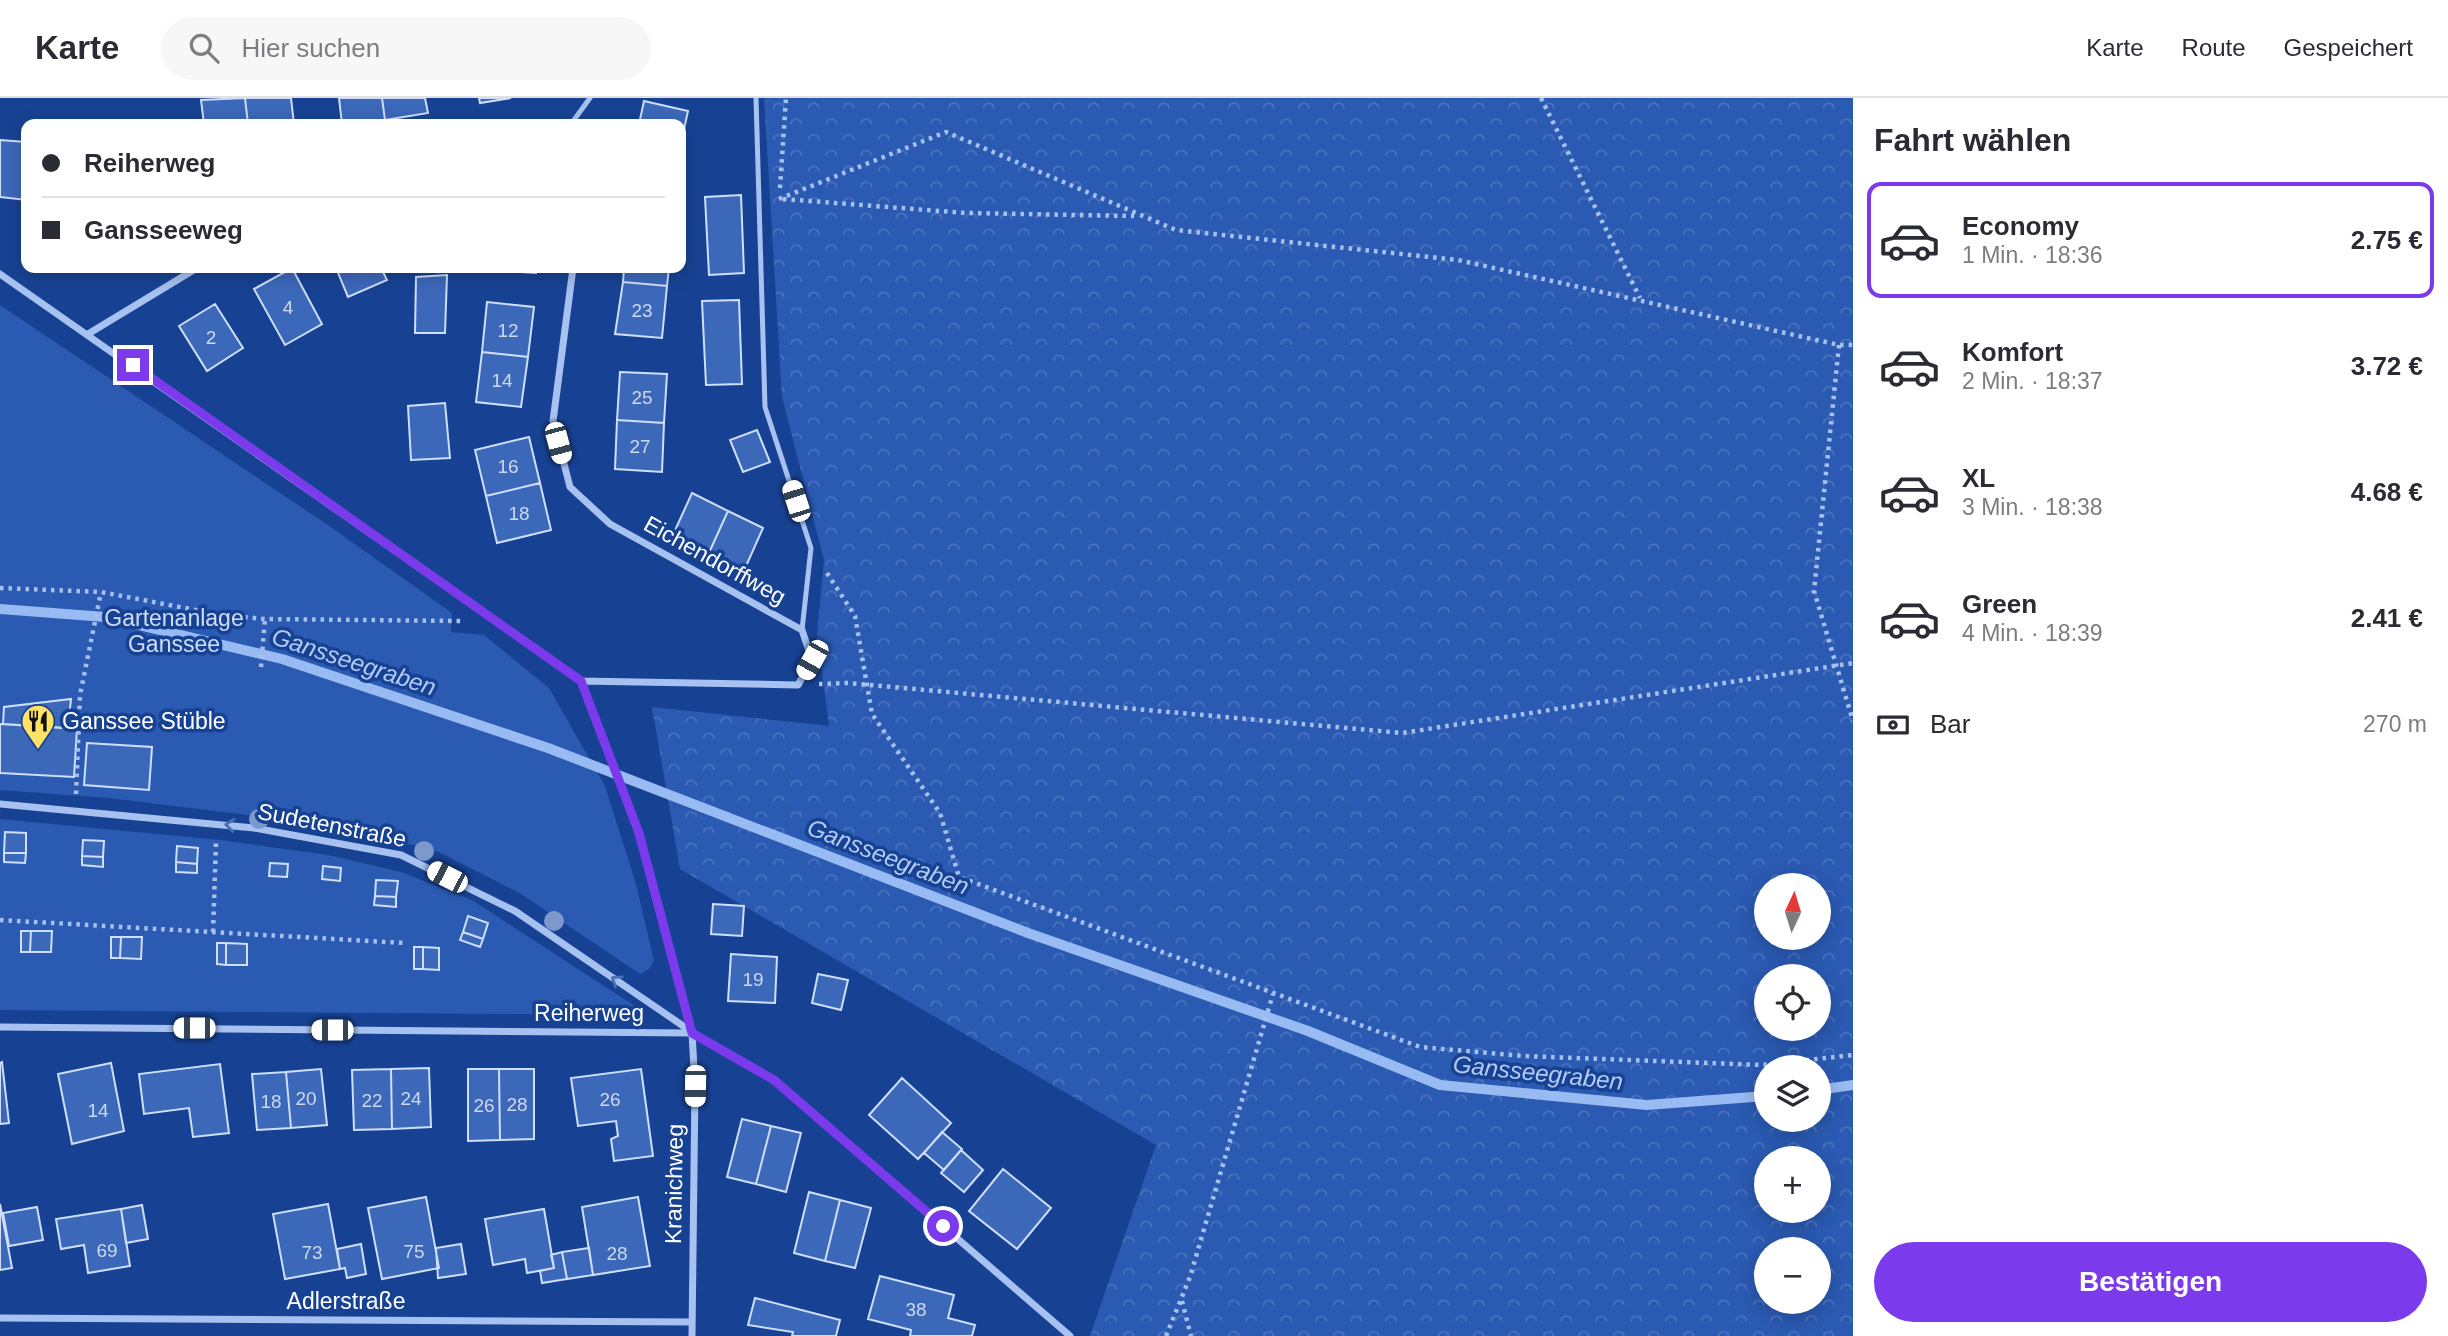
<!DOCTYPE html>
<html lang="de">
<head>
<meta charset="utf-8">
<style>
  body { margin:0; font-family:Arial,sans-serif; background:#f7f7f7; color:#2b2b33; height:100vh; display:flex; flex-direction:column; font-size:26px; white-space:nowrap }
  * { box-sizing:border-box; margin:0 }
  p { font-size:23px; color:#7c7c81 }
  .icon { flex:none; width:38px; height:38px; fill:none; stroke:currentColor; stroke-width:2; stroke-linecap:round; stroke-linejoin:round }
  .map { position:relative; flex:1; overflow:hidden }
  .side { display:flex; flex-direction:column; background:#fff; width:595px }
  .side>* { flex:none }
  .guide { position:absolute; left:21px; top:21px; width:665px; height:154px; border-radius:14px; box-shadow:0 4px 18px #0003; display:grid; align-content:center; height:154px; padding:0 21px; background:#fff }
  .needle { width:46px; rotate:4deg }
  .fabs { position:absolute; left:1754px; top:775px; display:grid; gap:14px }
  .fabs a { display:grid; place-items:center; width:77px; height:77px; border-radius:50%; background:#fff; box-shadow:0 4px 18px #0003; font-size:35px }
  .end { position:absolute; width:32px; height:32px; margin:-16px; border:9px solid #7c3aed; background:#fff; box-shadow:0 0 0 4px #fff }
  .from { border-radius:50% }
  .car { position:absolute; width:21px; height:42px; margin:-21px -10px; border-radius:9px; box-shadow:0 0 5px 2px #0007; background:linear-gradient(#fff 24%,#345 0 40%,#fff 0 76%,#345 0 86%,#fff 0) }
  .guide b { display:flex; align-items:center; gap:24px; height:66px; font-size:26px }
  .guide b+b { border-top:2px solid #e1e1e2 }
  .guide i { width:18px; height:18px; background:#2b2b33 }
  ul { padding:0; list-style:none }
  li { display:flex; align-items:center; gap:21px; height:116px; margin:0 14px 10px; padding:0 7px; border:4px solid transparent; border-radius:14px }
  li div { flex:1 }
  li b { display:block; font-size:26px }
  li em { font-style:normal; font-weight:800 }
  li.selected { border-color:#7c3aed }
  li>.icon { width:63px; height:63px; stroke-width:1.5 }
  h2 { padding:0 21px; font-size:32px; line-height:84px }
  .pay { display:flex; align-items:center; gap:18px; height:77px; padding:0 21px; font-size:26px }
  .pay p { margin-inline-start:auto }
  .action { display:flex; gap:14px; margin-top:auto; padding:14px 21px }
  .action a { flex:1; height:80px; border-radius:42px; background:#7c3aed; color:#fff; font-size:28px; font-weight:800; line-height:80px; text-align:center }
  header { display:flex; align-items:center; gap:42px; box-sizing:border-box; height:98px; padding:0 35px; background:#fff; border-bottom:2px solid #e1e1e2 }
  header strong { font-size:33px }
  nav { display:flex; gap:38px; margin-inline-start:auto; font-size:24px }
  .search { width:490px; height:63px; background:#f7f7f7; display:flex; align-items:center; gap:18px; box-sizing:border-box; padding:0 24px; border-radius:38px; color:#7c7c81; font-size:26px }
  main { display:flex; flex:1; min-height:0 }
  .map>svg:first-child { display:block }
</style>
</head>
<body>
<header>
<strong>Karte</strong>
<div class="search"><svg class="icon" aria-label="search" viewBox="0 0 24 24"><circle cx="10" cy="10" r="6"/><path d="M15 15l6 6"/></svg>Hier suchen</div>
<nav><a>Karte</a><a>Route</a><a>Gespeichert</a></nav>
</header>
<main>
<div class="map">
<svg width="1853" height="1238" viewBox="0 0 1853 1238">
  <defs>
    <pattern id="forest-crowns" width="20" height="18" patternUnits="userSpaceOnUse" patternTransform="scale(1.75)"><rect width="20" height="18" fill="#2a5ab2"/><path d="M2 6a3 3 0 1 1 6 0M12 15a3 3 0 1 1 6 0" fill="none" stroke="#4a73be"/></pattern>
  </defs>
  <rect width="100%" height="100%" fill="#174293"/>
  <path fill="#2a5ab2" d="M 0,207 L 325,425 L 452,515 L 451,534 L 484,537 L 549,590 L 605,688 L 636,786 L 654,863 L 649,871 L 640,876 L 521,796 L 439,754 L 339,728 L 109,700 L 0,692 Z
    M 0,721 L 220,742 L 328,757 L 401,774 L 472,802 L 638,910 L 632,917 L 0,912 Z"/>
  <path fill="url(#forest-crowns)" fill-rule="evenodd" d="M 764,0 L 1853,0 L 1853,1238 L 1090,1238 L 1156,1047 L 680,771 L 652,609 L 829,628 L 817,536 L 824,462 L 782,299 ZM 1766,788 L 1818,788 L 1818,840 L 1766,840 ZM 1766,878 L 1818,878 L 1818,931 L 1766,931 ZM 1766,970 L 1818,970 L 1818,1022 L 1766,1022 ZM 1766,1060 L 1818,1060 L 1818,1113 L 1766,1113 ZM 1766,1152 L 1818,1152 L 1818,1204 L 1766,1204 Z"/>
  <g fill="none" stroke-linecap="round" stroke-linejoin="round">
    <path stroke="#99bbf3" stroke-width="10" d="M 0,511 L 105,519 L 282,561 L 548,650 L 1028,835 L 1308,933 L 1440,987 L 1647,1007 L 1766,998
      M 1818,992 L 1853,987"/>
  </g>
  <path fill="#3c68ba" stroke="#cedefb" stroke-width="2" d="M 245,0 L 248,26 L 204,26 L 201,2 Z
    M 245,0 L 291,0 L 294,26 L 248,26 Z
    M 339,0 L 382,0 L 385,22 L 342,26 Z
    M 382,0 L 425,0 L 428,15 L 385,22 Z
    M 479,0 L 511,0 L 480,5 Z
    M 644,3 L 688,13 L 681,45 L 681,26 L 639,26 Z
    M 0,42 L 26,44 L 26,102 L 0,99 Z
    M 741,97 L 744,175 L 709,177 L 705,99 Z
    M 292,170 L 322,226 L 285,247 L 254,191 Z
    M 336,170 L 381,170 L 387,182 L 348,199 Z
    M 491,170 L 536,170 L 536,175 L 491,172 Z
    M 624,170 L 669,170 L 667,188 L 623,184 Z
    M 447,177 L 445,235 L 415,235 L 416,179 Z
    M 623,184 L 667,188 L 662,240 L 615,236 Z
    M 739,202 L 742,286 L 706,287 L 702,203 Z
    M 487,204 L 534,209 L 528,259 L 482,254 Z
    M 215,206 L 243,250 L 207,273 L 179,228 Z
    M 482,254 L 528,259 L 521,309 L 476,304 Z
    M 620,274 L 667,276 L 664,325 L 617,322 Z
    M 445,305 L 450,360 L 411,362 L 408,308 Z
    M 617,322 L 664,325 L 662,374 L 615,371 Z
    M 757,332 L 770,364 L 743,374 L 730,342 Z
    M 529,339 L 540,385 L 486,398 L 475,352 Z
    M 540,385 L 551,432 L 497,445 L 486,398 Z
    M 692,395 L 728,413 L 708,457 L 672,439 Z
    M 728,413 L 763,430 L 743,475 L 708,457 Z
    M 71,601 L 68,630 L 3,626 L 4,609 Z
    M 0,626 L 77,631 L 74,679 L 0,675 Z
    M 87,645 L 152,649 L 149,692 L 84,687 Z
    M 5,734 L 26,735 L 26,755 L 4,755 Z
    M 83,742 L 104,743 L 103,759 L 82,758 Z
    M 177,748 L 198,750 L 197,766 L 176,764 Z
    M 4,755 L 26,755 L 25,765 L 4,764 Z
    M 82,758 L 103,759 L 103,769 L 82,767 Z
    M 176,764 L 197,766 L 197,775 L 176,774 Z
    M 270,765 L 288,766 L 287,779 L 269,778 Z
    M 323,768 L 341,770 L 340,783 L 322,781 Z
    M 376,782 L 398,783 L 396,799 L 375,798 Z
    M 375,798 L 396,799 L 396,809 L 374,807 Z
    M 713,806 L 744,808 L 742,838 L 711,836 Z
    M 468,818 L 488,825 L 483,841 L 463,834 Z
    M 21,833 L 31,833 L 30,854 L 21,854 Z
    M 31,833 L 52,833 L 51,854 L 30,854 Z
    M 463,834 L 483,841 L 480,849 L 460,842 Z
    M 111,839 L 121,839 L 120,860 L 111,860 Z
    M 121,839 L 142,839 L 141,861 L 120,860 Z
    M 217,845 L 226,845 L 226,867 L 217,866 Z
    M 226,845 L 247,846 L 247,867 L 226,867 Z
    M 414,849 L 423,849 L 423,871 L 414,871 Z
    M 423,849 L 439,850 L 439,872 L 423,871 Z
    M 731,856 L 777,859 L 775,905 L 728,903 Z
    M 818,876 L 848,882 L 841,912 L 812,905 Z
    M 2,964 L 9,1025 L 0,1026 L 0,965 Z
    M 111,965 L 124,1033 L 72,1046 L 58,976 Z
    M 220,966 L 229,1035 L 193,1039 L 189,1010 L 144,1016 L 139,976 Z
    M 429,970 L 431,1029 L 392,1031 L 391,971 Z
    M 321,971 L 327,1027 L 291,1030 L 286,974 Z
    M 391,971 L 392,1031 L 354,1032 L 352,972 Z
    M 468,971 L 499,971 L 500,1042 L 468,1043 Z
    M 499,971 L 534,971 L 534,1041 L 500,1042 Z
    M 641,971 L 653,1058 L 614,1063 L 611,1041 L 618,1038 L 616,1023 L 578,1028 L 571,980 Z
    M 286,974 L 291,1030 L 257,1032 L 252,976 Z
    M 902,980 L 951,1025 L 918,1061 L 869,1017 Z
    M 742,1021 L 771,1028 L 756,1086 L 727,1079 Z
    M 771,1028 L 801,1035 L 786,1094 L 756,1086 Z
    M 942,1034 L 962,1051 L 944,1072 L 924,1055 Z
    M 961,1052 L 983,1072 L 964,1094 L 941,1075 Z
    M 1003,1071 L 1051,1110 L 1017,1151 L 969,1113 Z
    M 809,1094 L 840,1102 L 825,1163 L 794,1155 Z
    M 426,1099 L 439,1170 L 382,1181 L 368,1110 Z
    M 638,1099 L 650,1168 L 593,1177 L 582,1109 Z
    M 840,1102 L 871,1110 L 855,1170 L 825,1163 Z
    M 0,1106 L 12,1170 L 0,1172 Z
    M 328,1106 L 340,1171 L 285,1181 L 273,1116 Z
    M 142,1107 L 148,1141 L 126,1145 L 121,1111 Z
    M 37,1109 L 43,1142 L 9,1148 L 3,1115 Z
    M 121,1111 L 130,1168 L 88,1175 L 84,1147 L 61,1151 L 56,1121 Z
    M 544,1111 L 554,1170 L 527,1175 L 525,1161 L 493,1167 L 485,1121 Z
    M 361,1146 L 366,1176 L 347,1180 L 345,1170 L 340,1171 L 337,1151 Z
    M 461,1146 L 466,1176 L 438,1180 L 436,1150 Z
    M 589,1150 L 593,1177 L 567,1181 L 562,1154 Z
    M 562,1154 L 567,1181 L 542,1185 L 540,1173 L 554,1170 L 551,1157 Z
    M 880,1178 L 954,1197 L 948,1220 L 975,1227 L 972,1238 L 910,1238 L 911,1232 L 868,1221 Z
    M 755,1200 L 840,1222 L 836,1238 L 792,1238 L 793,1234 L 748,1227 Z"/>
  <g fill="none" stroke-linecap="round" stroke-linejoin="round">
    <path stroke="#a7c1f0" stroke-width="4.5" stroke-dasharray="3.5 5" stroke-linecap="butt" d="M 1541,0 L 1640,200
      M 780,90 L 786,0
      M 779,101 L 946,34 L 1176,132 L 1458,162 L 1839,247 L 1853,247
      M 783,101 L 966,115 L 1134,118
      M 1839,247 L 1814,493 L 1853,623
      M 827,475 L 855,518 L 872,616 L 940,715 L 959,779 L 1420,949 L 1523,958 L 1762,967 L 1853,957
      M 0,490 L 101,494 L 222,517 L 265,521 L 462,523
      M 261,569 L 265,521
      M 819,586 L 848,585 L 1402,635 L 1853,565
      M 76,696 L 80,597 L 101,494
      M 0,822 L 405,845
      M 213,834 L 216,744
      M 1182,1203 L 1191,1238
      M 1166,1238 L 1190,1179 L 1273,896"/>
    <path stroke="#a7c1f0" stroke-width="5" d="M 756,0 L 765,309 L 811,450 L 802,532
      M 571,26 L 590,0"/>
    <path stroke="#a7c1f0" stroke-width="7" d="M 573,170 L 553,323 L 570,389 L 610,426 L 802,532 L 812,562 L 798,587 L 581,583
      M 0,176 L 581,583 L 639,735 L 692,935 L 695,988 L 692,1238
      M 88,236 L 197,170
      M 0,706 L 254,730 L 401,757 L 515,813 L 692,934
      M 0,929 L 692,935 L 774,982 L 1070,1238
      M 0,1220 L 692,1224"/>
  </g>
  <g fill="#7c98cc">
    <circle cx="259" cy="721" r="10"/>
    <circle cx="424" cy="753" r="10"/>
    <circle cx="554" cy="823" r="10"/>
  </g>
  <defs><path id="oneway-chevron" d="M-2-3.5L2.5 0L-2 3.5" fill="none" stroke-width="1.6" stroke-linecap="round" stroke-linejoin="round" transform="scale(1.75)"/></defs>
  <g stroke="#496eb4">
    <use href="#oneway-chevron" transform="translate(230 727) rotate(-174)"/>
    <use href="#oneway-chevron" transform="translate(616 882) rotate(-146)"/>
  </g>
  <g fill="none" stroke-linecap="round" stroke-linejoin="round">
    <path stroke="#7c3aed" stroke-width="9" d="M 133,267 L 581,583 L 639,735 L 692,935 L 774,982 L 943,1128"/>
  </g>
  <defs>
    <symbol id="restaurant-pin" viewBox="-11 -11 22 30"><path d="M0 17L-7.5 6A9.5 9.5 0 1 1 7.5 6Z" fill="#ffe166" stroke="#174293"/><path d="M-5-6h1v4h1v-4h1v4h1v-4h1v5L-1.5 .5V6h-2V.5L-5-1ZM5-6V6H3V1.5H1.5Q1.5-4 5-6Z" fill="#111"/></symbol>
  </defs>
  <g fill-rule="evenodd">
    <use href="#restaurant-pin" x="19" y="604" width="38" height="52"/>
  </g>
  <g text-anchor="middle" stroke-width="7" stroke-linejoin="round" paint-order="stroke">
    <g font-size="19" fill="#ced9ee">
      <text x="288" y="216">4</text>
      <text x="642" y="219">23</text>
      <text x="508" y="239">12</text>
      <text x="211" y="246">2</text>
      <text x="502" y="289">14</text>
      <text x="642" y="306">25</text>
      <text x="640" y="355">27</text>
      <text x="508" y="375">16</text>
      <text x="519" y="422">18</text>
      <text x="753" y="888">19</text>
      <text x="306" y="1007">20</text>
      <text x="411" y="1007">24</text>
      <text x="610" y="1008">26</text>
      <text x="372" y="1009">22</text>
      <text x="271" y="1010">18</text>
      <text x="517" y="1013">28</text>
      <text x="484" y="1014">26</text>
      <text x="98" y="1019">14</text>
      <text x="107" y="1159">69</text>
      <text x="414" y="1160">75</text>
      <text x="312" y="1161">73</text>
      <text x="617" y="1162">28</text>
      <text x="916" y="1218">38</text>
    </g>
    <g font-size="23" fill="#fff" stroke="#174293">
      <text transform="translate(715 462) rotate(29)" y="8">Eichendorffweg</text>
      <text transform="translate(332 727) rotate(11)" y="8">Sudetenstraße</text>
      <text x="589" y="923">Reiherweg</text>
      <text transform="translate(674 1086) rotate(-89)" y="8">Kranichweg</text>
      <text x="346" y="1211">Adlerstraße</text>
    </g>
    <g font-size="23" fill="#cedefb" stroke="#174293">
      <text x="174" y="528">Gartenanlage<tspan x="174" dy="26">Ganssee</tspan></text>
    </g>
    <g font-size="23" fill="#fff" stroke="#174293" text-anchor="start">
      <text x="62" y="631">Ganssee Stüble</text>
    </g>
    <g font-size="24" font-style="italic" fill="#b3ccf7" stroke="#174293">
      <text transform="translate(354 564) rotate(18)" y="8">Gansseegraben</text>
      <text transform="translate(888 759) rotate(21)" y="8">Gansseegraben</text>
      <text transform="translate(1538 975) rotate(6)" y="8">Gansseegraben</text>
    </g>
  </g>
</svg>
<div class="fabs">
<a><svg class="needle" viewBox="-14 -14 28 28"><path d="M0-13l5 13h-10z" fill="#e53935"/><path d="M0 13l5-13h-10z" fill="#7c7c81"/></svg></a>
<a><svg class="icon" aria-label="locate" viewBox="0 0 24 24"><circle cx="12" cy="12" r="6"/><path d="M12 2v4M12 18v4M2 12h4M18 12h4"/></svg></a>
<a><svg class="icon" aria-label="layers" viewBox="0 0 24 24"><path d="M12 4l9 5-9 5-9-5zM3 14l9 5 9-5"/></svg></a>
<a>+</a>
<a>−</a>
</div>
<i class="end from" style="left:943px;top:1128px"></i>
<i class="end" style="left:133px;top:267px"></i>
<i class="car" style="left:558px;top:345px;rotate:165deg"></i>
<i class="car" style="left:796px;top:403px;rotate:342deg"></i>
<i class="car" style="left:812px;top:562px;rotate:209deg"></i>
<i class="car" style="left:447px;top:779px;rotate:297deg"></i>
<i class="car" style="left:194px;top:930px;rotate:270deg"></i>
<i class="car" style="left:332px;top:932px;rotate:270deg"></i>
<i class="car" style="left:695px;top:988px;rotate:181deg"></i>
<div class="guide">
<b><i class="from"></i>Reiherweg</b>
<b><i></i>Gansseeweg</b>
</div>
</div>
<section class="side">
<h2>Fahrt wählen</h2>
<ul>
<li class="selected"><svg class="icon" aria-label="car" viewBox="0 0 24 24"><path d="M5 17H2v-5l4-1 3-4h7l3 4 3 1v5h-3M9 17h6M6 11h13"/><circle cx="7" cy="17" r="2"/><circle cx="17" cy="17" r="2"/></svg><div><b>Economy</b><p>1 Min. · 18:36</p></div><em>2.75 €</em></li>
<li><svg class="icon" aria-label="car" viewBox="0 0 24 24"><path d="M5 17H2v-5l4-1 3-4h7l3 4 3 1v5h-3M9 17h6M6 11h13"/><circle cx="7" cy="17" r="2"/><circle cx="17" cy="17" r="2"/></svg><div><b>Komfort</b><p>2 Min. · 18:37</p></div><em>3.72 €</em></li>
<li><svg class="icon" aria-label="car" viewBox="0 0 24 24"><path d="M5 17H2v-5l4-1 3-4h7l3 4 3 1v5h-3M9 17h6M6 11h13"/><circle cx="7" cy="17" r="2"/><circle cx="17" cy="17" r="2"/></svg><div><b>XL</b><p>3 Min. · 18:38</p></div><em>4.68 €</em></li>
<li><svg class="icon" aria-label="car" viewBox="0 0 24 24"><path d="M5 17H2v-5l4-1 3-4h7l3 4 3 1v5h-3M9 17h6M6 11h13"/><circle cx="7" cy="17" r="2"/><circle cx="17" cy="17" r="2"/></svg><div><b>Green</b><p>4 Min. · 18:39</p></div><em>2.41 €</em></li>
</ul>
<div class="pay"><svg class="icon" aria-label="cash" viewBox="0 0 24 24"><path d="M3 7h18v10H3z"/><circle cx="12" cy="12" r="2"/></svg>Bar<p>270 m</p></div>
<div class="action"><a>Bestätigen</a></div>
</section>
</main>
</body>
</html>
